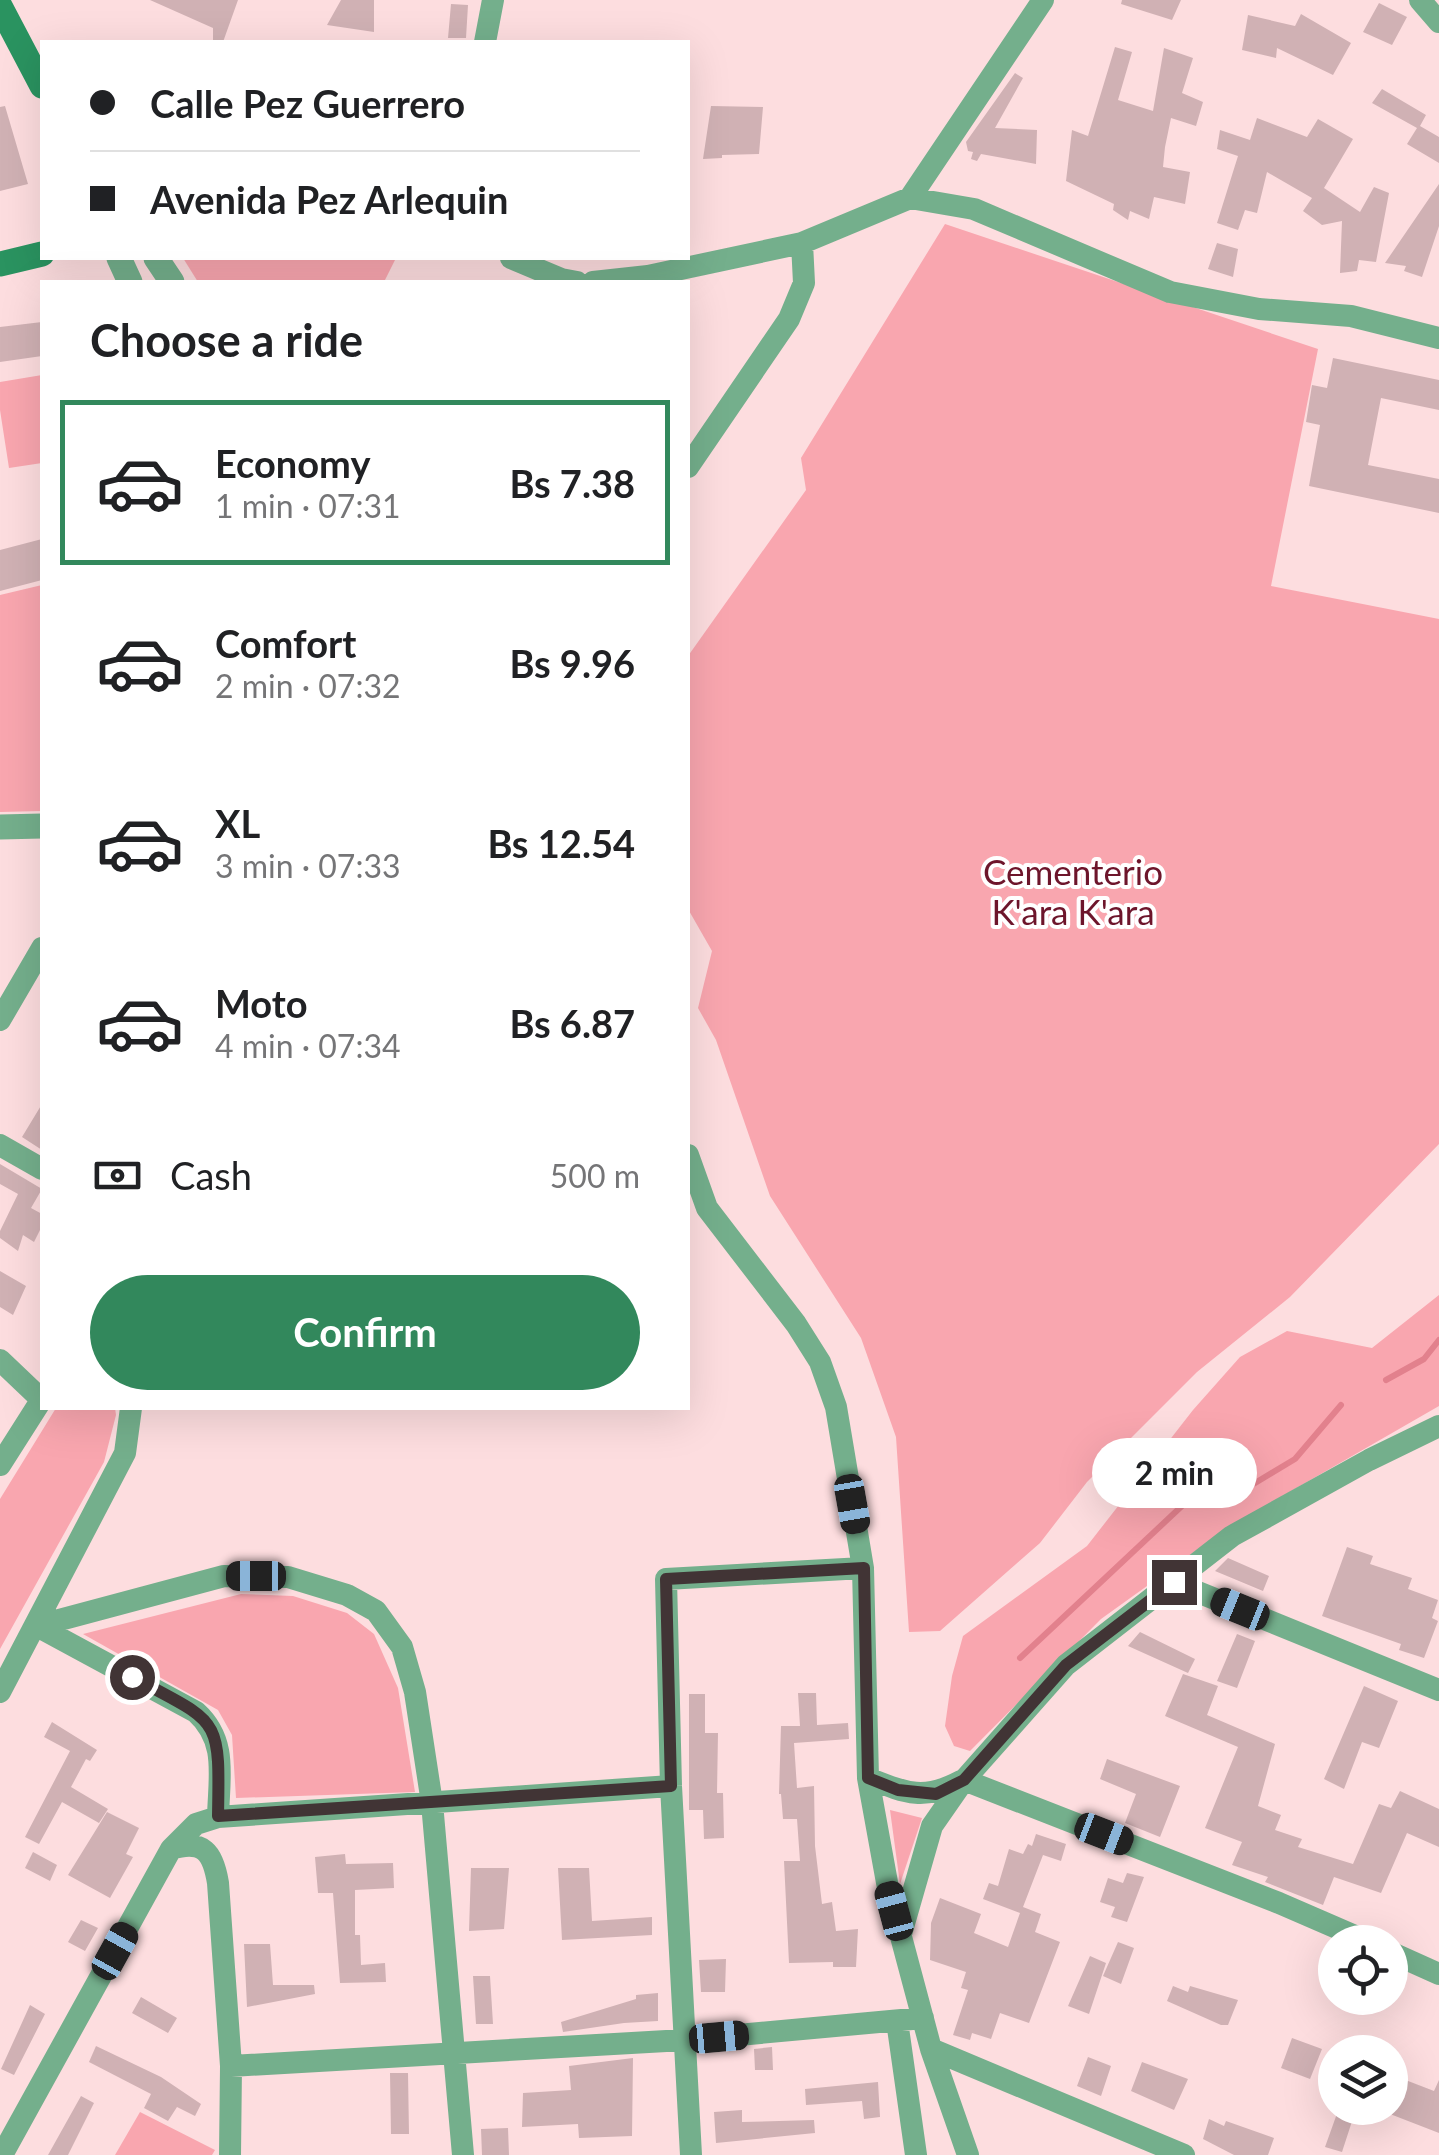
<!DOCTYPE html>
<html lang="en">
<head>
<meta charset="utf-8">
<style>
  body { margin:0; font-family:Lato,sans-serif; background:#f2f2f2; color:#202124; height:100vh; display:flex; flex-direction:column; font-size:38px; white-space:nowrap }
  * { box-sizing:border-box; margin:0 }
  p { font-size:32px; color:#757577 }
  .icon { flex:none; width:55px; height:55px; fill:none; stroke:currentColor; stroke-width:2; stroke-linecap:round; stroke-linejoin:round }
  .map { position:relative; flex:1; overflow:hidden }
  .drawer { position:absolute; left:40px; top:280px; width:650px; height:1130px; display:flex; flex-direction:column; background:#fff; border-radius:0px; box-shadow:0 10px 40px #0002 }
  .drawer>* { flex:none }
  .banner { position:absolute; left:40px; top:40px; width:650px; height:220px; border-radius:0px; box-shadow:0 10px 40px #0002; display:grid; align-content:center; height:220px; padding:0 50px; background:#fff }
  .fabs { position:absolute; left:1318px; top:1925px; display:grid; gap:20px }
  .fabs a { display:grid; place-items:center; width:90px; height:90px; border-radius:50%; background:#fff; box-shadow:0 10px 40px #0002; font-size:50px }
  .end { position:absolute; width:45px; height:45px; margin:-22px; border:12px solid #413435; background:#fff; box-shadow:0 0 0 5px #fff }
  .from { border-radius:50% }
  .bubble { position:absolute; height:70px; border-radius:35px; background:#fff; box-shadow:0 10px 40px #0002; font-size:32px; font-weight:700; line-height:70px; text-align:center }
  .car { position:absolute; width:30px; height:60px; margin:-30px -15px; border-radius:12px; box-shadow:0 0 8px 2px #0007; background:linear-gradient(#222 24%,#8ab4d8 0 40%,#222 0 76%,#8ab4d8 0 86%,#222 0) }
  .banner b { display:flex; align-items:center; gap:35px; height:95px; font-size:38px }
  .banner b+b { border-top:2px solid #e0e0e0 }
  .banner i { width:25px; height:25px; background:#202124 }
  ul { padding:0; list-style:none }
  li { display:flex; align-items:center; gap:30px; height:165px; margin:0 20px 15px; padding:0 30px; border:5px solid transparent; border-radius:0px }
  li div { flex:1 }
  li b { display:block; font-size:38px }
  li em { font-style:normal; font-weight:700 }
  li.current { border-color:#32885c }
  li>.icon { width:90px; height:90px; stroke-width:1.5 }
  h2 { padding:0 50px; font-size:45px; line-height:120px }
  .pay { display:flex; align-items:center; gap:25px; height:110px; padding:0 50px; font-size:38px }
  .pay p { margin-inline-start:auto }
  .button { display:flex; gap:20px; margin-top:auto; padding:20px 50px }
  .button a { flex:1; height:115px; border-radius:60px; background:#32885c; color:#fff; font-size:40px; font-weight:700; line-height:115px; text-align:center }
  .map>svg:first-child { display:block }
</style>
</head>
<body>
<div class="map">
<svg width="1439" height="2155" viewBox="0 0 1439 2155">
  <rect width="100%" height="100%" fill="#fddddf"/>
  <path fill="#f9a6af" d="M 945,224 L 1318,349 L 1271,586 L 1439,619 L 1439,1144 L 1290,1297 L 1197,1372 L 1087,1482 L 1040,1543 L 940,1631 L 909,1632 L 896,1437 L 861,1338 L 770,1196 L 716,1040 L 698,1008 L 712,951 L 688,909 L 688,656 L 806,490 L 801,458 Z
    M 183,258 L 396,258 L 384,282 L 198,282 Z
    M 42,375 L 42,463 L 9,468 L 0,410 L 0,382 Z
    M 42,585 L 42,811 L 0,812 L 0,595 Z
    M 1439,1295 L 1439,1406 L 1232,1525 L 1101,1619 L 970,1751 L 954,1746 L 945,1726 L 952,1676 L 963,1636 L 1087,1546 L 1193,1410 L 1240,1357 L 1287,1331 L 1372,1348 Z
    M 56,1408 L 115,1408 L 116,1415 L 104,1462 L 0,1649 L 0,1499 Z
    M 241,1594 L 293,1596 L 347,1613 L 374,1634 L 398,1688 L 415,1792 L 236,1798 L 232,1735 L 218,1710 L 83,1634 Z
    M 890,1810 L 922,1818 L 900,1884 Z
    M 140,2112 L 215,2150 L 212,2155 L 115,2155 Z"/>
  <g fill="none" stroke-linecap="round" stroke-linejoin="round">
    <path stroke="#e2818d" stroke-width="6" d="M 1386,1380 L 1424,1359 L 1439,1340
      M 1020,1658 L 1184,1504 L 1227,1500 L 1295,1459 L 1341,1405"/>
  </g>
  <path fill="#d0b1b4" d="M 150,0 L 238,0 L 223,42 L 213,42 L 213,28 Z
    M 341,0 L 374,0 L 374,32 L 327,25 Z
    M 1122,0 L 1181,0 L 1172,20 L 1121,4 Z
    M 1379,3 L 1407,17 L 1392,45 L 1363,32 Z
    M 451,4 L 468,5 L 466,38 L 448,38 Z
    M 1301,14 L 1351,43 L 1333,75 L 1277,48 L 1276,58 L 1242,50 L 1248,15 L 1295,26 Z
    M 1115,47 L 1132,52 L 1118,100 L 1153,111 L 1164,48 L 1193,58 L 1182,93 L 1203,102 L 1196,126 L 1171,118 L 1165,147 L 1163,167 L 1190,172 L 1185,204 L 1154,197 L 1149,219 L 1130,211 L 1128,220 L 1113,210 L 1114,204 L 1066,181 L 1072,130 L 1088,136 Z
    M 1015,73 L 1023,78 L 995,128 L 1037,130 L 1036,164 L 981,154 L 977,161 L 971,159 L 973,152 L 968,151 L 966,142 Z
    M 1382,89 L 1426,115 L 1420,126 L 1439,137 L 1439,163 L 1407,144 L 1417,128 L 1372,103 Z
    M 5,106 L 28,184 L 0,191 L 0,107 Z
    M 711,106 L 763,107 L 759,154 L 722,155 L 722,158 L 703,159 Z
    M 1257,118 L 1307,137 L 1318,119 L 1353,139 L 1324,188 L 1360,212 L 1374,187 L 1389,193 L 1376,262 L 1359,260 L 1357,271 L 1340,273 L 1342,221 L 1322,225 L 1303,211 L 1312,198 L 1267,172 L 1257,213 L 1245,210 L 1238,230 L 1217,223 L 1238,156 L 1217,149 L 1220,130 L 1250,140 Z
    M 1439,184 L 1439,226 L 1422,277 L 1404,271 L 1406,266 L 1385,263 Z
    M 1217,243 L 1238,249 L 1233,277 L 1208,269 Z
    M 42,322 L 42,356 L 0,362 L 0,327 Z
    M 1333,358 L 1439,380 L 1439,410 L 1381,398 L 1368,465 L 1439,479 L 1439,513 L 1309,486 L 1320,425 L 1306,422 L 1312,385 L 1327,388 Z
    M 42,539 L 42,580 L 0,591 L 0,550 Z
    M 42,1104 L 42,1150 L 22,1137 Z
    M 0,1164 L 42,1189 L 31,1208 L 42,1214 L 42,1226 L 34,1242 L 23,1235 L 18,1251 L 0,1238 L 0,1231 L 18,1194 L 0,1184 Z
    M 0,1271 L 26,1286 L 13,1315 L 0,1307 Z
    M 1347,1547 L 1373,1556 L 1370,1564 L 1412,1578 L 1408,1589 L 1438,1600 L 1432,1618 L 1438,1621 L 1424,1658 L 1399,1650 L 1401,1644 L 1322,1616 Z
    M 1228,1558 L 1269,1576 L 1263,1591 L 1215,1571 Z
    M 1140,1632 L 1195,1659 L 1188,1673 L 1128,1646 Z
    M 1237,1634 L 1255,1641 L 1237,1688 L 1217,1681 Z
    M 1183,1674 L 1218,1686 L 1207,1715 L 1275,1744 L 1258,1806 L 1281,1815 L 1275,1830 L 1302,1839 L 1298,1847 L 1353,1864 L 1379,1804 L 1391,1808 L 1400,1791 L 1439,1809 L 1439,1847 L 1407,1833 L 1381,1893 L 1334,1877 L 1323,1905 L 1265,1882 L 1268,1877 L 1232,1865 L 1242,1842 L 1205,1828 L 1238,1747 L 1165,1716 Z
    M 1364,1686 L 1398,1701 L 1379,1748 L 1362,1742 L 1344,1789 L 1324,1779 Z
    M 798,1693 L 816,1693 L 817,1725 L 848,1723 L 849,1739 L 794,1743 L 797,1788 L 814,1786 L 815,1846 L 822,1904 L 832,1902 L 836,1931 L 858,1929 L 856,1967 L 833,1967 L 833,1962 L 789,1963 L 784,1861 L 800,1861 L 797,1819 L 783,1819 L 781,1794 L 779,1794 L 781,1726 L 800,1726 Z
    M 689,1694 L 705,1694 L 705,1733 L 718,1733 L 717,1793 L 723,1793 L 724,1838 L 704,1839 L 703,1810 L 689,1810 Z
    M 52,1722 L 97,1750 L 90,1761 L 86,1759 L 71,1787 L 108,1809 L 99,1823 L 62,1802 L 39,1844 L 25,1837 L 70,1751 L 44,1737 Z
    M 1107,1759 L 1180,1786 L 1160,1837 L 1125,1823 L 1136,1794 L 1100,1779 Z
    M 107,1812 L 139,1828 L 126,1854 L 133,1857 L 110,1898 L 68,1875 Z
    M 1036,1834 L 1066,1844 L 1061,1861 L 1043,1855 L 1023,1907 L 1041,1914 L 1035,1932 L 1060,1942 L 1029,2023 L 1000,2013 L 991,2039 L 972,2033 L 970,2040 L 953,2035 L 968,1990 L 961,1988 L 966,1972 L 930,1960 L 931,1923 L 940,1898 L 981,1914 L 974,1933 L 1008,1947 L 1020,1913 L 983,1899 L 989,1883 L 998,1886 L 1009,1849 L 1023,1854 L 1028,1844 L 1032,1846 Z
    M 33,1852 L 57,1865 L 50,1881 L 25,1868 Z
    M 345,1854 L 346,1864 L 393,1863 L 394,1888 L 355,1890 L 355,1935 L 360,1935 L 361,1965 L 385,1963 L 386,1982 L 340,1983 L 333,1893 L 318,1893 L 315,1857 Z
    M 471,1868 L 509,1868 L 504,1929 L 469,1931 Z
    M 558,1868 L 589,1868 L 592,1921 L 652,1917 L 652,1935 L 562,1940 Z
    M 1127,1873 L 1144,1877 L 1127,1922 L 1111,1917 L 1115,1907 L 1100,1902 L 1108,1878 L 1123,1883 Z
    M 81,1920 L 98,1928 L 85,1951 L 68,1942 Z
    M 1118,1942 L 1134,1948 L 1121,1984 L 1103,1976 Z
    M 244,1944 L 270,1944 L 273,1985 L 314,1985 L 315,1994 L 247,2007 Z
    M 1090,1956 L 1106,1963 L 1089,2014 L 1068,2006 Z
    M 726,1959 L 725,1992 L 701,1992 L 699,1960 Z
    M 473,1976 L 490,1976 L 493,2024 L 476,2024 Z
    M 1173,1986 L 1188,1992 L 1190,1986 L 1238,2000 L 1228,2025 L 1221,2025 L 1167,2001 Z
    M 658,1993 L 658,2021 L 624,2023 L 563,2032 L 561,2022 L 636,1999 L 636,1995 Z
    M 141,1997 L 177,2018 L 168,2033 L 132,2013 Z
    M 30,2005 L 45,2014 L 14,2075 L 1,2069 Z
    M 1292,2038 L 1322,2049 L 1310,2079 L 1281,2068 Z
    M 96,2046 L 161,2077 L 201,2104 L 195,2116 L 177,2107 L 168,2121 L 144,2108 L 151,2094 L 89,2062 Z
    M 772,2047 L 773,2070 L 755,2070 L 754,2049 Z
    M 1088,2057 L 1111,2066 L 1101,2096 L 1077,2086 Z
    M 633,2058 L 632,2136 L 579,2138 L 578,2124 L 522,2127 L 523,2093 L 571,2090 L 569,2066 Z
    M 1142,2062 L 1188,2079 L 1174,2110 L 1131,2091 Z
    M 390,2073 L 408,2073 L 409,2134 L 391,2134 Z
    M 1390,2074 L 1434,2091 L 1439,2080 L 1439,2133 L 1390,2114 Z
    M 878,2082 L 880,2117 L 864,2119 L 862,2101 L 806,2105 L 805,2089 Z
    M 81,2096 L 94,2103 L 68,2155 L 48,2155 Z
    M 1339,2108 L 1355,2112 L 1342,2152 L 1325,2147 Z
    M 742,2110 L 742,2122 L 814,2120 L 815,2133 L 716,2143 L 714,2112 Z
    M 1209,2119 L 1224,2126 L 1226,2121 L 1274,2138 L 1268,2155 L 1234,2155 L 1203,2139 Z
    M 508,2128 L 509,2155 L 482,2155 L 481,2129 Z"/>
  <g fill="none" stroke-linecap="round" stroke-linejoin="round">
    <path stroke="#74af8c" stroke-width="22" d="M 1420,0 L 1439,22
      M 485,42 L 493,0
      M 910,198 L 1043,0
      M 511,258 L 561,279 L 577,282
      M 593,282 L 648,276 L 802,243 L 910,198 L 974,209 L 1170,292 L 1259,309 L 1351,316 L 1439,338
      M 688,467 L 789,319 L 804,283 L 802,243
      M 0,1020 L 42,948
      M 0,1145 L 42,1169
      M 688,1155 L 707,1208 L 796,1324 L 820,1362 L 836,1407 L 863,1568 L 868,1778 L 888,1888 L 931,2049 L 968,2155
      M 0,1360 L 42,1400
      M 0,1465 L 42,1399
      M 1173,1582 L 1439,1690
      M 37,1626 L 224,1576 L 288,1577 L 347,1595 L 376,1611 L 402,1647 L 415,1692 L 432,1803 L 463,2155
      M 37,1626 L 196,1712 C 228,1741 219,1776 218,1817
      M 0,1692 L 125,1453 L 131,1408
      M 868,1778 C 906,1793 924,1801 961,1781
      M 964,1780 L 1279,1903 L 1369,1942
      M 171,1849 L 196,1824 L 218,1817 L 671,1786
      M 901,1934 L 932,1826 L 964,1780 L 1066,1665 L 1232,1536 L 1369,1460 L 1439,1426
      M 1390,1952 L 1439,1974
      M 897,2021 L 916,2155
      M 931,2049 L 1184,2155
      M 231,2066 L 684,2040 L 923,2018
      M 2,2155 L 171,1849 C 203,1839 213,1852 218,1883 L 231,2066 L 230,2155
      M 691,2155 L 671,1786 L 666,1579 L 863,1568"/>
    <path stroke="#74af8c" stroke-width="25" d="M 119,258 L 130,282
      M 156,258 L 172,282
      M 0,827 L 42,826"/>
    <path stroke="#2a9360" stroke-width="25" d="M 0,6 L 42,86
      M 0,264 L 42,254"/>
  </g>
  <g fill="none" stroke-linecap="round" stroke-linejoin="round">
    <path stroke="#413435" stroke-width="12" d="M 132,1677 C 220,1724 220,1715 218,1816 L 671,1786 L 666,1579 L 864,1568 L 868,1778 L 898,1790 L 936,1794 L 964,1780 L 1066,1665 L 1174,1582"/>
  </g>
  <g text-anchor="middle" stroke-width="8" stroke-linejoin="round" paint-order="stroke">
    <g font-size="35" fill="#6d152b" stroke="#fff">
      <text x="1073" y="885">Cementerio<tspan x="1073" dy="40">K'ara K'ara</tspan></text>
    </g>
  </g>
</svg>
<div class="fabs">
<a><svg class="icon" aria-label="locate" viewBox="0 0 24 24"><circle cx="12" cy="12" r="6"/><path d="M12 2v4M12 18v4M2 12h4M18 12h4"/></svg></a>
<a><svg class="icon" aria-label="layers" viewBox="0 0 24 24"><path d="M12 4l9 5-9 5-9-5zM3 14l9 5 9-5"/></svg></a>
</div>
<i class="end from" style="left:132px;top:1677px"></i>
<i class="end" style="left:1174px;top:1582px"></i>
<div class="bubble" style="left:1092px;top:1438px;width:165px">2 min</div>
<i class="car" style="left:852px;top:1504px;rotate:170deg"></i>
<i class="car" style="left:256px;top:1576px;rotate:270deg"></i>
<i class="car" style="left:1240px;top:1609px;rotate:292deg"></i>
<i class="car" style="left:1104px;top:1834px;rotate:111deg"></i>
<i class="car" style="left:894px;top:1911px;rotate:345deg"></i>
<i class="car" style="left:115px;top:1951px;rotate:29deg"></i>
<i class="car" style="left:719px;top:2037px;rotate:85deg"></i>
<div class="banner">
<b><i class="from"></i>Calle Pez Guerrero</b>
<b><i></i>Avenida Pez Arlequin</b>
</div>
<section class="drawer">
<h2>Choose a ride</h2>
<ul>
<li class="current"><svg class="icon" aria-label="car" viewBox="0 0 24 24"><path d="M5 17H2v-5l4-1 3-4h7l3 4 3 1v5h-3M9 17h6M6 11h13"/><circle cx="7" cy="17" r="2"/><circle cx="17" cy="17" r="2"/></svg><div><b>Economy</b><p>1 min · 07:31</p></div><em>Bs 7.38</em></li>
<li><svg class="icon" aria-label="car" viewBox="0 0 24 24"><path d="M5 17H2v-5l4-1 3-4h7l3 4 3 1v5h-3M9 17h6M6 11h13"/><circle cx="7" cy="17" r="2"/><circle cx="17" cy="17" r="2"/></svg><div><b>Comfort</b><p>2 min · 07:32</p></div><em>Bs 9.96</em></li>
<li><svg class="icon" aria-label="car" viewBox="0 0 24 24"><path d="M5 17H2v-5l4-1 3-4h7l3 4 3 1v5h-3M9 17h6M6 11h13"/><circle cx="7" cy="17" r="2"/><circle cx="17" cy="17" r="2"/></svg><div><b>XL</b><p>3 min · 07:33</p></div><em>Bs 12.54</em></li>
<li><svg class="icon" aria-label="car" viewBox="0 0 24 24"><path d="M5 17H2v-5l4-1 3-4h7l3 4 3 1v5h-3M9 17h6M6 11h13"/><circle cx="7" cy="17" r="2"/><circle cx="17" cy="17" r="2"/></svg><div><b>Moto</b><p>4 min · 07:34</p></div><em>Bs 6.87</em></li>
</ul>
<div class="pay"><svg class="icon" aria-label="cash" viewBox="0 0 24 24"><path d="M3 7h18v10H3z"/><circle cx="12" cy="12" r="2"/></svg>Cash<p>500 m</p></div>
<div class="button"><a>Confirm</a></div>
</section>
</div>
</body>
</html>
